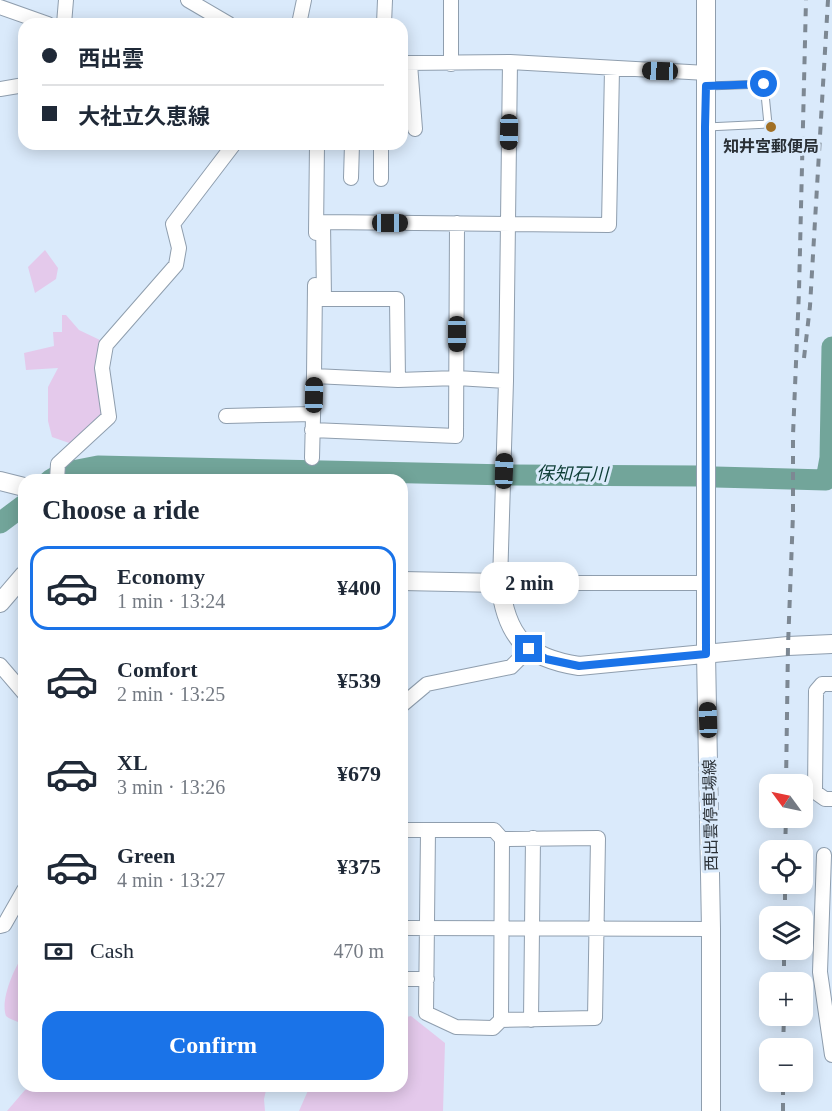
<!DOCTYPE html>
<html lang="en">
<head>
<meta charset="utf-8">
<style>
  body { margin:0; font-family:"Times New Roman","Noto Sans JP",serif; background:#f2f2f3; color:#1f2937; height:100vh; display:flex; flex-direction:column; font-size:22px; white-space:nowrap }
  * { box-sizing:border-box; margin:0 }
  p { font-size:20px; color:#747a83 }
  .icon { flex:none; width:33px; height:33px; fill:none; stroke:currentColor; stroke-width:2; stroke-linecap:round; stroke-linejoin:round }
  .map { position:relative; flex:1; overflow:hidden }
  .details { position:absolute; left:18px; top:474px; width:390px; height:618px; display:flex; flex-direction:column; background:#fff; border-radius:18px; box-shadow:0 3px 15px #0003 }
  .details>* { flex:none }
  .top-card { position:absolute; left:18px; top:18px; width:390px; height:132px; border-radius:18px; box-shadow:0 3px 15px #0003; display:grid; align-content:center; height:132px; padding:0 24px; background:#fff }
  .needle { width:39px; rotate:303deg }
  .controls { position:absolute; left:759px; top:774px; display:grid; gap:12px }
  .controls a { display:grid; place-items:center; width:54px; height:54px; border-radius:12px; background:#fff; box-shadow:0 3px 15px #0003; font-size:30px }
  .end { position:absolute; width:27px; height:27px; margin:-14px; border:8px solid #1a73e8; background:#fff; box-shadow:0 0 0 3px #fff }
  .from { border-radius:50% }
  .bubble { position:absolute; height:42px; border-radius:18px; background:#fff; box-shadow:0 3px 15px #0003; font-size:20px; font-weight:700; line-height:42px; text-align:center }
  .car { position:absolute; width:18px; height:36px; margin:-18px -9px; border-radius:8px; box-shadow:0 0 4px 2px #0007; background:linear-gradient(#222 24%,#8ab4d8 0 40%,#222 0 76%,#8ab4d8 0 86%,#222 0) }
  .top-card b { display:flex; align-items:center; gap:21px; height:57px; font-size:22px }
  .top-card b+b { border-top:2px solid #e0e1e3 }
  .top-card i { width:15px; height:15px; background:#1f2937 }
  ul { padding:0; list-style:none }
  li { display:flex; align-items:center; gap:18px; height:84px; margin:0 12px 9px; padding:0 12px; border:3px solid transparent; border-radius:18px }
  li div { flex:1 }
  li b { display:block; font-size:22px }
  li em { font-style:normal; font-weight:700 }
  li.current { border-color:#1a73e8 }
  li>.icon { width:54px; height:54px; stroke-width:1.5 }
  h2 { padding:0 24px; font-size:27px; line-height:72px }
  .pay { display:flex; align-items:center; gap:15px; height:66px; padding:0 24px; font-size:22px }
  .pay p { margin-inline-start:auto }
  .primary-button { display:flex; gap:12px; margin-top:auto; padding:12px 24px }
  .primary-button a { flex:1; height:69px; border-radius:18px; background:#1a73e8; color:#fff; font-size:24px; font-weight:700; line-height:69px; text-align:center }
  .map>svg:first-child { display:block }
</style>
</head>
<body>
<div class="map">
<svg width="832" height="1111" viewBox="0 0 832 1111">
  <rect width="100%" height="100%" fill="#daeafb"/>
  <path fill="#e4c9eb" d="M 45,250 L 58,268 L 56,279 L 35,293 L 28,267 Z
    M 62,315 L 66,315 L 79,330 L 102,341 L 103,415 L 72,444 L 52,437 L 48,421 L 48,387 L 58,368 L 26,370 L 24,353 L 54,346 L 53,332 L 62,332 Z
    M 24,954 L 24,1024 C 19,1022 11,1020 6,1016 C 0,1000 14,968 24,954 Z
    M 411,1016 L 445,1043 L 443,1111 L 299,1111 L 310,1086 L 402,1086 L 402,1018 Z
    M 37,1086 L 267,1086 L 264,1099 L 265,1111 L 7,1111 L 25,1090 Z"/>
  <g fill="none" stroke-linecap="round" stroke-linejoin="round">
    <path stroke="#72a59a" stroke-width="21" d="M 715,477 L 826,480 L 830,458 L 832,347
      M 50,480 L 62,473 L 98,466 L 512,475 L 700,476
      M 0,523 L 24,505"/>
    <defs>
      <path id="lane" d="M 707,127 L 768,124 L 764,84 L 708,86"/>
      <path id="street" d="M 188,0 L 229,24
        M 0,7 L 48,24
        M 64,24 L 66,0
        M 299,24 L 304,0
        M 384,24 L 385,0
        M 510,62 L 506,381 L 500,583 L 706,583
        M 402,63 L 510,62 L 707,73
        M 410,64 L 415,129
        M 451,64 L 451,0
        M 0,89 L 24,85
        M 351,178 L 352,144
        M 381,179 L 381,144
        M 316,233 L 317,144
        M 314,376 L 315,285
        M 398,380 L 397,299 L 324,299 L 323,222 L 609,225 L 612,69
        M 226,416 L 313,414
        M 312,430 L 456,436 L 457,223
        M 312,458 L 314,376 L 398,380 L 457,378 L 506,381
        M 57,480 L 58,464 L 109,417 L 102,368 L 106,345 L 176,265 L 179,248 L 173,224 L 234,144
        M 0,665 L 24,693
        M 832,684 L 822,684 L 816,691 L 815,792 L 825,799 L 832,799
        M 402,705 L 427,684 L 511,667 L 529,649
        M 402,830 L 494,830 L 502,839 L 501,1020 L 493,1028 L 456,1027 L 426,1013 L 428,830
        M 824,855 L 820,972 L 832,1055
        M 0,926 L 4,925 L 24,890
        M 402,928 L 711,929
        M 402,979 L 427,979
        M 501,1020 L 595,1018 L 598,838 L 502,839
        M 531,1020 L 533,838"/>
      <path id="secondary" d="M 706,0 L 706,653 L 711,929 L 711,1111
        M 0,481 L 24,487
        M 402,581 L 500,583 C 506,637 526,658 579,666 L 788,646 L 832,644
        M 0,603 L 24,575"/>
    </defs>
    <use href="#lane" stroke="#8f9eae" stroke-width="9"/>
    <use href="#street" stroke="#8f9eae" stroke-width="16"/>
    <use href="#secondary" stroke="#8f9eae" stroke-width="20"/>
    <use href="#lane" stroke="#fff" stroke-width="7"/>
    <use href="#street" stroke="#fff" stroke-width="14"/>
    <use href="#secondary" stroke="#fff" stroke-width="18"/>
    <path stroke="#7d8893" stroke-width="4" stroke-dasharray="8 8" stroke-linecap="butt" d="M 804,358 L 810,306 L 828,0
      M 786,784 L 788,646 L 793,514 L 793,435 L 799,291 L 806,0
      M 785,850 L 786,818
      M 785,916 L 785,884
      M 784,982 L 784,950
      M 783,1048 L 784,1016
      M 783,1111 L 783,1082"/>
  </g>
  <g fill="none" stroke-linecap="round" stroke-linejoin="round">
    <path stroke="#1a73e8" stroke-width="8" d="M 529,649 L 546,659 L 579,666 L 706,654 L 705,127 L 706,86 L 764,84"/>
  </g>
  <circle fill="#a17025" stroke="#daeafb" stroke-width="2" cx="771" cy="127" r="6"/>
  <g text-anchor="middle" stroke-width="6" stroke-linejoin="round" paint-order="stroke">
    <g font-size="16" font-weight="bold" fill="#292f35" stroke="#daeafb">
      <text x="771" y="152">知井宮郵便局</text>
    </g>
    <g font-size="16" fill="#292f35" stroke="#daeafb">
      <text transform="translate(710 815) rotate(-91)" y="6">西出雲停車場線</text>
    </g>
    <g font-size="18" font-style="italic" fill="#0d3d35" stroke="#daeafb">
      <text transform="translate(572 474) rotate(1)" y="6">保知石川</text>
    </g>
  </g>
</svg>
<div class="controls">
<a><svg class="needle" viewBox="-14 -14 28 28"><path d="M0-13l5 13h-10z" fill="#e53935"/><path d="M0 13l5-13h-10z" fill="#747a83"/></svg></a>
<a><svg class="icon" aria-label="locate" viewBox="0 0 24 24"><circle cx="12" cy="12" r="6"/><path d="M12 2v4M12 18v4M2 12h4M18 12h4"/></svg></a>
<a><svg class="icon" aria-label="layers" viewBox="0 0 24 24"><path d="M12 4l9 5-9 5-9-5zM3 14l9 5 9-5"/></svg></a>
<a>+</a>
<a>−</a>
</div>
<i class="end from" style="left:764px;top:84px"></i>
<i class="end" style="left:529px;top:649px"></i>
<div class="bubble" style="left:480px;top:562px;width:99px">2 min</div>
<i class="car" style="left:660px;top:71px;rotate:272deg"></i>
<i class="car" style="left:509px;top:132px;rotate:181deg"></i>
<i class="car" style="left:390px;top:223px;rotate:90deg"></i>
<i class="car" style="left:457px;top:334px;rotate:180deg"></i>
<i class="car" style="left:314px;top:395px;rotate:1deg"></i>
<i class="car" style="left:504px;top:471px;rotate:2deg"></i>
<i class="car" style="left:708px;top:720px;rotate:358deg"></i>
<div class="top-card">
<b><i class="from"></i>西出雲</b>
<b><i></i>大社立久恵線</b>
</div>
<section class="details">
<h2>Choose a ride</h2>
<ul>
<li class="current"><svg class="icon" aria-label="car" viewBox="0 0 24 24"><path d="M5 17H2v-5l4-1 3-4h7l3 4 3 1v5h-3M9 17h6M6 11h13"/><circle cx="7" cy="17" r="2"/><circle cx="17" cy="17" r="2"/></svg><div><b>Economy</b><p>1 min · 13:24</p></div><em>¥400</em></li>
<li><svg class="icon" aria-label="car" viewBox="0 0 24 24"><path d="M5 17H2v-5l4-1 3-4h7l3 4 3 1v5h-3M9 17h6M6 11h13"/><circle cx="7" cy="17" r="2"/><circle cx="17" cy="17" r="2"/></svg><div><b>Comfort</b><p>2 min · 13:25</p></div><em>¥539</em></li>
<li><svg class="icon" aria-label="car" viewBox="0 0 24 24"><path d="M5 17H2v-5l4-1 3-4h7l3 4 3 1v5h-3M9 17h6M6 11h13"/><circle cx="7" cy="17" r="2"/><circle cx="17" cy="17" r="2"/></svg><div><b>XL</b><p>3 min · 13:26</p></div><em>¥679</em></li>
<li><svg class="icon" aria-label="car" viewBox="0 0 24 24"><path d="M5 17H2v-5l4-1 3-4h7l3 4 3 1v5h-3M9 17h6M6 11h13"/><circle cx="7" cy="17" r="2"/><circle cx="17" cy="17" r="2"/></svg><div><b>Green</b><p>4 min · 13:27</p></div><em>¥375</em></li>
</ul>
<div class="pay"><svg class="icon" aria-label="cash" viewBox="0 0 24 24"><path d="M3 7h18v10H3z"/><circle cx="12" cy="12" r="2"/></svg>Cash<p>470 m</p></div>
<div class="primary-button"><a>Confirm</a></div>
</section>
</div>
</body>
</html>
